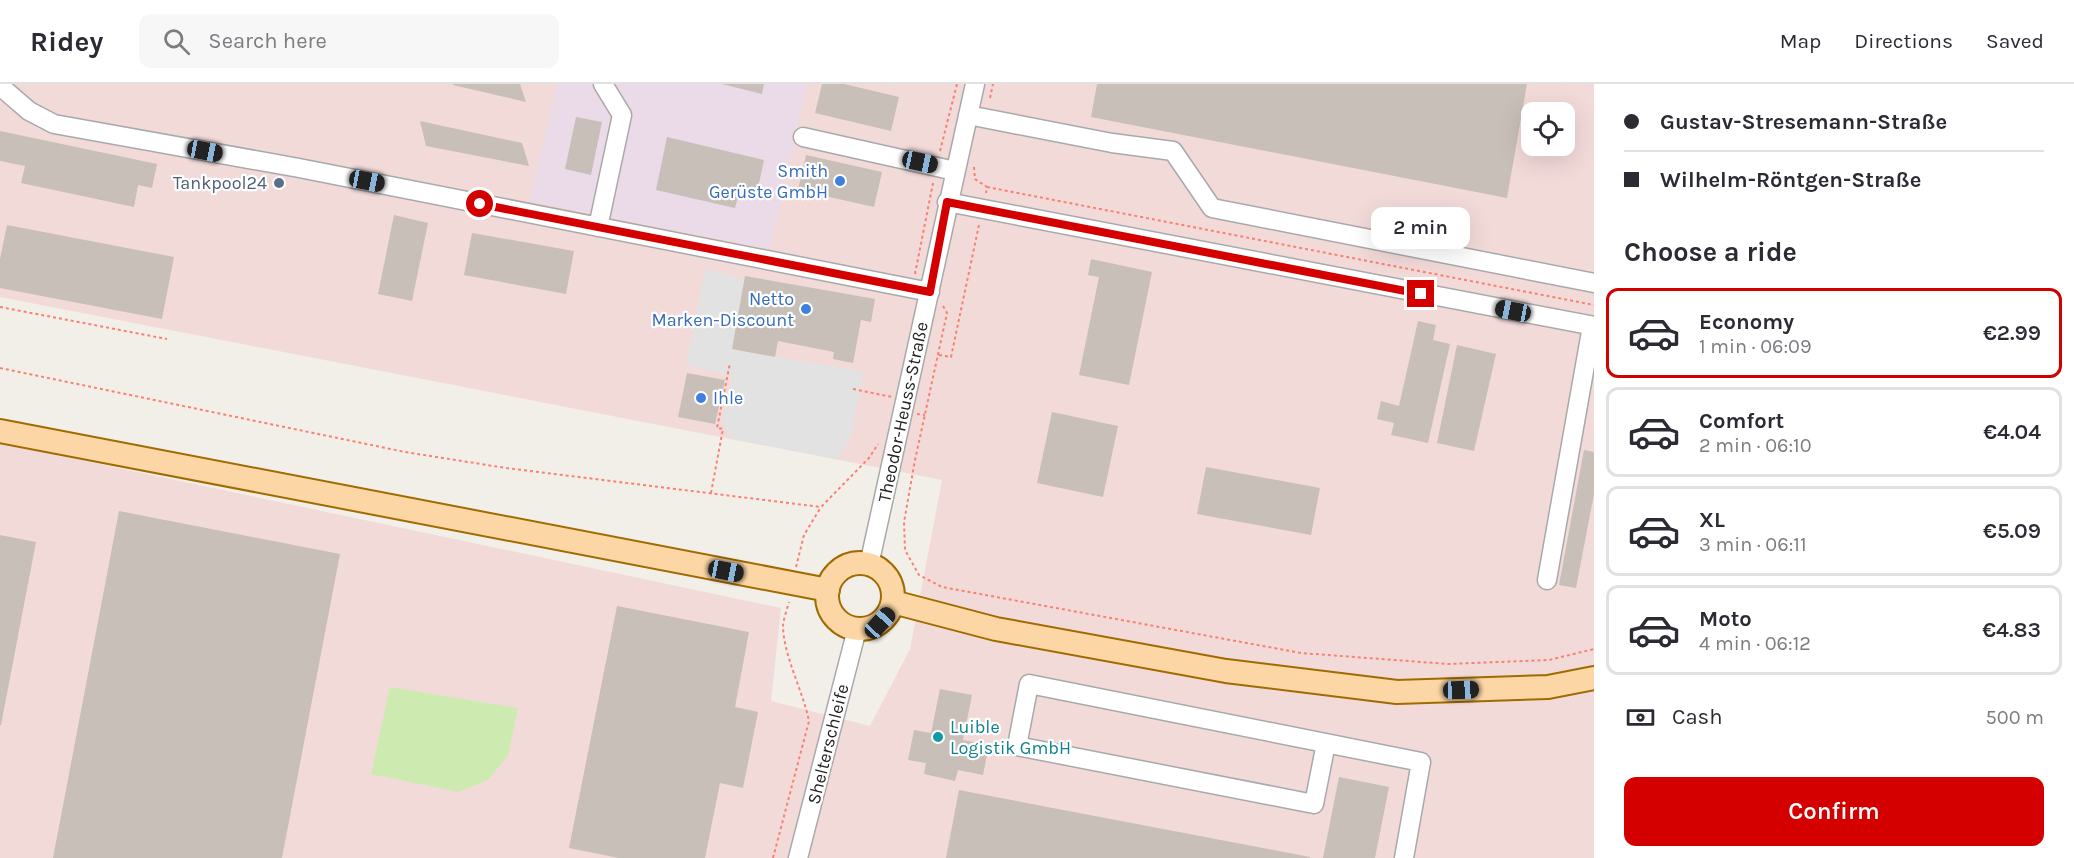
<!DOCTYPE html>
<html lang="en">
<head>
<meta charset="utf-8">
<style>
  body { margin:0; font-family:Karla,sans-serif; background:#f7f7f7; color:#2b2b33; height:100vh; display:flex; flex-direction:column; font-size:22px; white-space:nowrap }
  * { box-sizing:border-box; margin:0 }
  p { font-size:20px; color:#7c7c81 }
  .icon { flex:none; width:33px; height:33px; fill:none; stroke:currentColor; stroke-width:2; stroke-linecap:round; stroke-linejoin:round }
  .map { position:relative; flex:1; overflow:hidden }
  .drawer { display:flex; flex-direction:column; background:#fff; width:480px }
  .drawer>* { flex:none }
  .top-card { display:grid; align-content:center; height:132px; padding:0 30px; background:#fff }
  .controls { position:absolute; left:1521px; top:18px; display:grid; gap:12px }
  .controls a { display:grid; place-items:center; width:54px; height:54px; border-radius:12px; background:#fff; box-shadow:0 6px 24px #0002; font-size:30px }
  .end { position:absolute; width:27px; height:27px; margin:-14px; border:8px solid #d40000; background:#fff; box-shadow:0 0 0 3px #fff }
  .from { border-radius:50% }
  .bubble { position:absolute; height:42px; border-radius:12px; background:#fff; box-shadow:0 6px 24px #0002; font-size:20px; font-weight:600; line-height:42px; text-align:center }
  .car { position:absolute; width:18px; height:36px; margin:-18px -9px; border-radius:8px; box-shadow:0 0 4px 2px #0007; background:linear-gradient(#222 24%,#8ab4d8 0 40%,#222 0 76%,#8ab4d8 0 86%,#222 0) }
  .top-card b { display:flex; align-items:center; gap:21px; height:57px; font-size:22px }
  .top-card b+b { border-top:2px solid #e1e1e2 }
  .top-card i { width:15px; height:15px; background:#2b2b33 }
  ul { padding:0; list-style:none }
  li { display:flex; align-items:center; gap:18px; height:90px; margin:0 12px 9px; padding:0 18px; border:3px solid #e1e1e2; border-radius:12px }
  li div { flex:1 }
  li b { display:block; font-size:22px }
  li em { font-style:normal; font-weight:600 }
  li.on { border-color:#d40000 }
  li>.icon { width:54px; height:54px; stroke-width:1.5 }
  h2 { padding:0 30px; font-size:27px; line-height:72px }
  .pay { display:flex; align-items:center; gap:15px; height:66px; padding:0 30px; font-size:22px }
  .pay p { margin-inline-start:auto }
  .cta { display:flex; gap:12px; margin-top:auto; padding:12px 30px }
  .cta a { flex:1; height:69px; border-radius:12px; background:#d40000; color:#fff; font-size:24px; font-weight:600; line-height:69px; text-align:center }
  header { display:flex; align-items:center; gap:36px; box-sizing:border-box; height:84px; padding:0 30px; background:#fff; border-bottom:2px solid #e1e1e2 }
  header strong { font-size:28px }
  nav { display:flex; gap:33px; margin-inline-start:auto; font-size:21px }
  .search { width:420px; height:54px; background:#f7f7f7; display:flex; align-items:center; gap:15px; box-sizing:border-box; padding:0 21px; border-radius:12px; color:#7c7c81; font-size:22px }
  main { display:flex; flex:1; min-height:0 }
  .map>svg:first-child { display:block }
</style>
</head>
<body>
<header>
<strong>Ridey</strong>
<div class="search"><svg class="icon" aria-label="search" viewBox="0 0 24 24"><circle cx="10" cy="10" r="6"/><path d="M15 15l6 6"/></svg>Search here</div>
<nav><a>Map</a><a>Directions</a><a>Saved</a></nav>
</header>
<main>
<div class="map">
<svg width="1594" height="774" viewBox="0 0 1594 774">
  <rect width="100%" height="100%" fill="#f2efe9"/>
  <path fill="#f2dad9" fill-rule="evenodd" d="M 0,0 L 1594,0 L 1594,774 L 0,774 L 0,359 L 781,524 L 771,617 L 870,642 L 910,565 L 942,396 L 0,213 ZM 1532,28 L 1564,28 L 1564,62 L 1532,62 Z"/>
  <path fill="#ebdbe8" d="M 557,0 L 807,0 L 770,165 L 530,117 Z"/>
  <path fill="#cdebb0" d="M 390,603 L 518,624 L 508,672 L 488,696 L 459,708 L 371,690 Z"/>
  <path fill="#e2e2e2" d="M 705,185 L 744,195 L 732,265 L 863,288 L 851,353 L 837,375 L 732,355 L 722,337 L 732,292 L 686,281 Z"/>
  <path fill="#c7bfb8" d="M 453,0 L 520,0 L 526,18 L 453,1 Z
    M 722,0 L 764,0 L 762,10 Z
    M 822,0 L 844,0 L 899,13 L 891,47 L 815,29 Z
    M 1097,0 L 1527,0 L 1507,114 L 1091,33 Z
    M 576,33 L 602,38 L 591,91 L 565,85 Z
    M 420,37 L 522,59 L 529,82 L 426,62 Z
    M 0,47 L 157,80 L 152,104 L 138,101 L 134,123 L 21,99 L 25,82 L 0,77 Z
    M 667,53 L 764,76 L 756,113 L 739,109 L 735,124 L 656,106 Z
    M 806,71 L 882,88 L 874,123 L 798,106 Z
    M 394,131 L 428,139 L 412,217 L 378,210 Z
    M 7,141 L 174,173 L 162,235 L 0,204 L 0,175 Z
    M 472,149 L 574,167 L 566,210 L 464,191 Z
    M 1091,175 L 1152,188 L 1129,301 L 1079,291 L 1099,193 L 1088,191 Z
    M 745,192 L 875,215 L 871,238 L 861,236 L 853,279 L 833,275 L 834,268 L 778,257 L 775,273 L 732,265 Z
    M 1418,237 L 1436,241 L 1433,256 L 1450,260 L 1428,359 L 1391,351 L 1394,339 L 1377,335 L 1381,317 L 1399,322 Z
    M 1457,261 L 1496,270 L 1474,367 L 1437,359 Z
    M 687,289 L 725,296 L 715,340 L 678,333 Z
    M 1052,328 L 1118,342 L 1103,413 L 1037,399 Z
    M 1584,366 L 1594,368 L 1594,410 L 1576,504 L 1559,501 Z
    M 1206,383 L 1320,404 L 1311,451 L 1197,430 Z
    M 119,427 L 340,470 L 282,774 L 53,774 Z
    M 0,451 L 36,458 L 1,641 L 0,641 Z
    M 617,522 L 749,548 L 735,623 L 758,628 L 743,704 L 720,699 L 705,774 L 619,774 L 569,764 Z
    M 940,605 L 972,611 L 963,656 L 989,661 L 983,691 L 958,686 L 955,697 L 924,690 L 926,679 L 908,676 L 914,646 L 931,649 Z
    M 1339,693 L 1389,703 L 1375,774 L 1323,774 Z
    M 959,706 L 1310,773 L 1310,774 L 946,774 Z"/>
  <g fill="none" stroke-linecap="round" stroke-linejoin="round">
    <defs>
      <path id="minor" d="M 0,2 L 29,27 L 54,40 L 299,84 L 930,208
        M 968,31 L 1112,59 L 1173,67 L 1212,124 L 1594,199
        M 803,53 L 955,87
        M 947,118 L 1594,242
        M 598,143 L 622,31 L 603,0
        M 869,481 L 975,0
        M 1547,496 L 1592,242
        M 1326,659 L 1314,720 L 1017,662 L 1029,600 L 1421,678 L 1404,774
        M 798,774 L 857,545"/>
      <path id="major" d="M 0,347 L 828,506
        M827 512a33 33 0 1 1 66 0a33 33 0 1 1-66 0Z
        M 893,518 L 996,545 L 1226,587 L 1397,608 L 1548,603 L 1594,594"/>
    </defs>
    <use href="#minor" stroke="#a9a9a9" stroke-width="21"/>
    <use href="#major" stroke="#a06b00" stroke-width="26"/>
    <path stroke="#fa8072" stroke-width="2" stroke-dasharray="3 3" stroke-linecap="butt" d="M 990,14 L 993,0
      M 940,67 L 957,0
      M 974,83 L 975,95 L 987,103 L 986,109
      M 987,103 L 1594,221
      M 915,190 L 933,99
      M 943,222 L 947,229 L 915,376 L 904,438 L 905,466 L 919,491 L 942,503 L 1301,569 L 1448,580 L 1549,576 L 1594,565
      M 0,223 L 167,255
      M 939,271 L 951,273 L 979,141
      M 0,284 L 405,368 L 506,384 L 821,423 L 869,374 L 878,360
      M 853,305 L 892,313
      M 917,330 L 925,331
      M 711,409 L 723,345 L 717,344 L 730,279
      M 796,483 L 804,451 L 821,423
      M 773,774 L 809,637 C 803,607 783,571 783,541 C 784,534 787,525 789,518"/>
    <use href="#minor" stroke="#fff" stroke-width="18"/>
    <use href="#major" stroke="#fcd6a4" stroke-width="22"/>
  </g>
  <g fill="none" stroke-linecap="round" stroke-linejoin="round">
    <path stroke="#d40000" stroke-width="8" d="M 480,120 L 930,208 L 947,118 L 1421,210"/>
  </g>
  <g fill="#3f7fe0" stroke="#fff" stroke-width="2">
    <circle cx="840" cy="97" r="6"/>
    <circle cx="806" cy="225" r="6"/>
    <circle cx="701" cy="314" r="6"/>
  </g>
  <circle fill="#5c6f8a" stroke="#fff" stroke-width="2" cx="279" cy="99" r="6"/>
  <circle fill="#0f9aa8" stroke="#fff" stroke-width="2" cx="938" cy="653" r="6"/>
  <g text-anchor="middle" stroke-width="4.5" stroke-linejoin="round" paint-order="stroke">
    <g font-size="18" fill="#366cbe" stroke="#fff" text-anchor="end">
      <text x="828" y="93">Smith<tspan x="828" dy="21">Gerüste GmbH</tspan></text>
      <text x="794" y="221">Netto<tspan x="794" dy="21">Marken-Discount</tspan></text>
      <text x="713" y="320" text-anchor="start">Ihle</text>
    </g>
    <g font-size="18" fill="#4e5e75" stroke="#fff" text-anchor="end">
      <text x="267" y="105">Tankpool24</text>
    </g>
    <g font-size="18" fill="#222" stroke="#fff">
      <text transform="translate(903 328) rotate(-78)" y="6">Theodor-Heuss-Straße</text>
      <text transform="translate(828 660) rotate(-76)" y="6">Shelterschleife</text>
    </g>
    <g font-size="18" fill="#0d838f" stroke="#fff" text-anchor="start">
      <text x="950" y="649">Luible<tspan x="950" dy="21">Logistik GmbH</tspan></text>
    </g>
  </g>
</svg>
<div class="controls">
<a><svg class="icon" aria-label="locate" viewBox="0 0 24 24"><circle cx="12" cy="12" r="6"/><path d="M12 2v4M12 18v4M2 12h4M18 12h4"/></svg></a>
</div>
<i class="end from" style="left:480px;top:120px"></i>
<i class="end" style="left:1421px;top:210px"></i>
<div class="bubble" style="left:1371px;top:123px;width:99px">2 min</div>
<i class="car" style="left:205px;top:67px;rotate:101deg"></i>
<i class="car" style="left:920px;top:78px;rotate:102deg"></i>
<i class="car" style="left:367px;top:97px;rotate:101deg"></i>
<i class="car" style="left:1513px;top:227px;rotate:281deg"></i>
<i class="car" style="left:726px;top:487px;rotate:101deg"></i>
<i class="car" style="left:880px;top:539px;rotate:43deg"></i>
<i class="car" style="left:1461px;top:606px;rotate:88deg"></i>
</div>
<section class="drawer">
<div class="top-card">
<b><i class="from"></i>Gustav-Stresemann-Straße</b>
<b><i></i>Wilhelm-Röntgen-Straße</b>
</div>
<h2>Choose a ride</h2>
<ul>
<li class="on"><svg class="icon" aria-label="car" viewBox="0 0 24 24"><path d="M5 17H2v-5l4-1 3-4h7l3 4 3 1v5h-3M9 17h6M6 11h13"/><circle cx="7" cy="17" r="2"/><circle cx="17" cy="17" r="2"/></svg><div><b>Economy</b><p>1 min · 06:09</p></div><em>€2.99</em></li>
<li><svg class="icon" aria-label="car" viewBox="0 0 24 24"><path d="M5 17H2v-5l4-1 3-4h7l3 4 3 1v5h-3M9 17h6M6 11h13"/><circle cx="7" cy="17" r="2"/><circle cx="17" cy="17" r="2"/></svg><div><b>Comfort</b><p>2 min · 06:10</p></div><em>€4.04</em></li>
<li><svg class="icon" aria-label="car" viewBox="0 0 24 24"><path d="M5 17H2v-5l4-1 3-4h7l3 4 3 1v5h-3M9 17h6M6 11h13"/><circle cx="7" cy="17" r="2"/><circle cx="17" cy="17" r="2"/></svg><div><b>XL</b><p>3 min · 06:11</p></div><em>€5.09</em></li>
<li><svg class="icon" aria-label="car" viewBox="0 0 24 24"><path d="M5 17H2v-5l4-1 3-4h7l3 4 3 1v5h-3M9 17h6M6 11h13"/><circle cx="7" cy="17" r="2"/><circle cx="17" cy="17" r="2"/></svg><div><b>Moto</b><p>4 min · 06:12</p></div><em>€4.83</em></li>
</ul>
<div class="pay"><svg class="icon" aria-label="cash" viewBox="0 0 24 24"><path d="M3 7h18v10H3z"/><circle cx="12" cy="12" r="2"/></svg>Cash<p>500 m</p></div>
<div class="cta"><a>Confirm</a></div>
</section>
</main>
</body>
</html>
